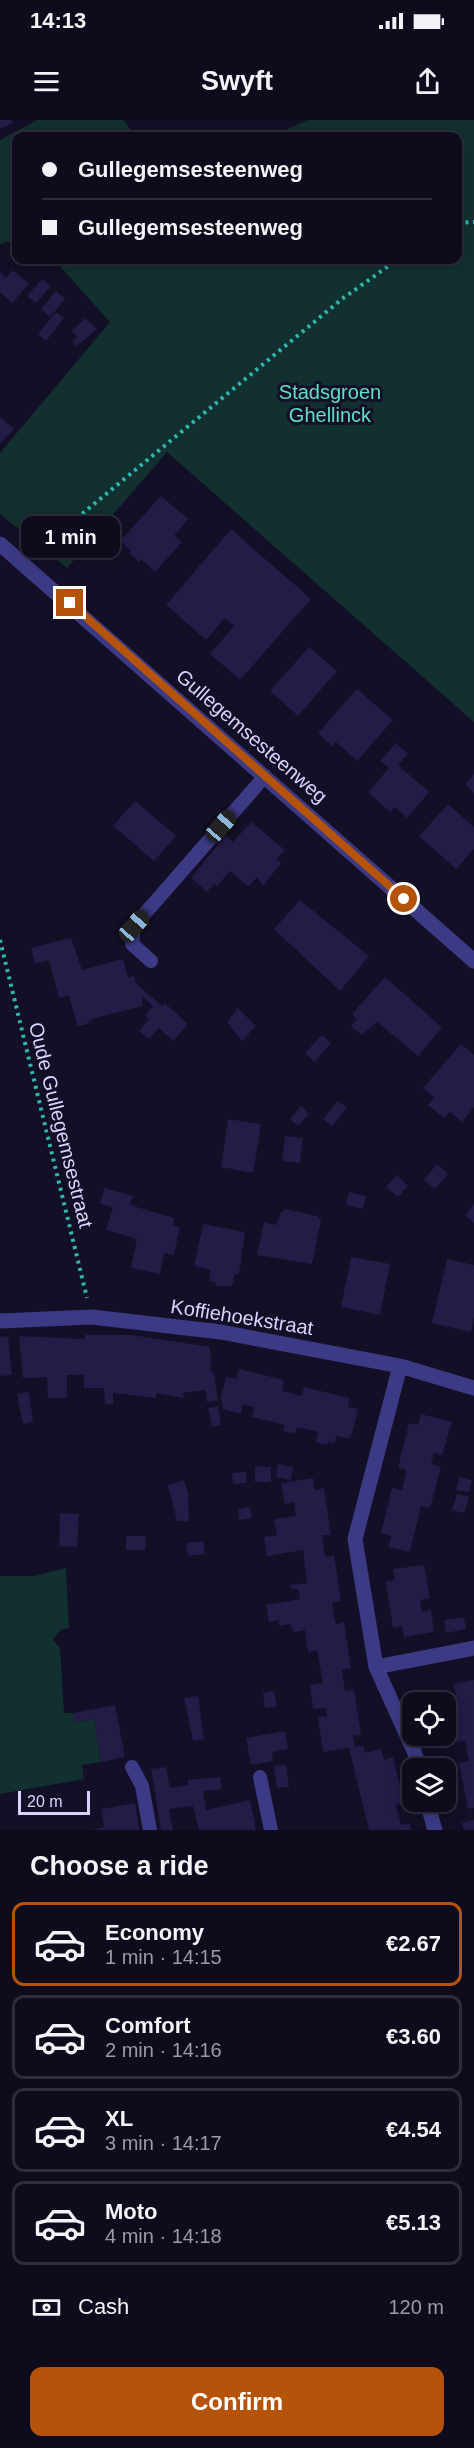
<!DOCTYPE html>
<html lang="en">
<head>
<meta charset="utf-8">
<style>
  body { margin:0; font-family:Arial,sans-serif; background:#1c1929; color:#f1f3f6; height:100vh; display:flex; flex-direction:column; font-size:22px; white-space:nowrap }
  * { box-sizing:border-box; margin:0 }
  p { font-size:20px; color:#9b9ba3 }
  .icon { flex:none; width:33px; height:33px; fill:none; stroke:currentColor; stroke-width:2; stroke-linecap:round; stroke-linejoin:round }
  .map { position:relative; height:1710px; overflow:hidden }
  .drawer { display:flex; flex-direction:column; background:#0e0b1c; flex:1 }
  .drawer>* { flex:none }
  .banner { position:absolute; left:12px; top:12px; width:450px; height:132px; border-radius:12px; box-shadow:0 3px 15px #0003,0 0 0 2px #2e2b3b; display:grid; align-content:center; height:132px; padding:0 30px; background:#0e0b1c }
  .controls { position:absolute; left:402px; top:1572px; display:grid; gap:12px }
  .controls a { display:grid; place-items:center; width:54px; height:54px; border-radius:12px; background:#0e0b1c; box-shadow:0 3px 15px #0003,0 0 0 2px #2e2b3b; font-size:30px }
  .scale { position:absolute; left:18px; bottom:15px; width:72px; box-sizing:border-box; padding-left:6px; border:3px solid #d9d4ff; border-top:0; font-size:16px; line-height:21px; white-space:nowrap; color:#d9d4ff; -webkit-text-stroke:4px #130f26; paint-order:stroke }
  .end { position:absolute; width:27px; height:27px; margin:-14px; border:8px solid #b45309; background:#fff; box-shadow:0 0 0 3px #fff }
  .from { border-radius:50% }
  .bubble { position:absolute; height:42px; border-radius:12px; background:#0e0b1c; box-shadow:0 3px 15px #0003,0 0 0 2px #2e2b3b; font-size:20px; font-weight:600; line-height:42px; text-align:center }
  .car { position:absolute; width:18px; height:36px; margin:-18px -9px; border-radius:8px; box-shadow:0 0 4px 2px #0007; background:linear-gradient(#222 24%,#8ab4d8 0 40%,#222 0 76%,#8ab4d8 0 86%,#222 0) }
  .banner b { display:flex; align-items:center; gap:21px; height:57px; font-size:22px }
  .banner b+b { border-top:2px solid #2e2b3b }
  .banner i { width:15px; height:15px; background:#f1f3f6 }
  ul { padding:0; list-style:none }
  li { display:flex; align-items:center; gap:18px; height:84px; margin:0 12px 9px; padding:0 18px; border:3px solid #2e2b3b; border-radius:12px }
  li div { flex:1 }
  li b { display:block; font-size:22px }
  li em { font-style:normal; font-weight:600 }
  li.current { border-color:#b45309 }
  li>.icon { width:54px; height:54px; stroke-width:1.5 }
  h2 { padding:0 30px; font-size:27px; line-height:72px }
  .pay { display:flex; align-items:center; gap:15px; height:66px; padding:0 30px; font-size:22px }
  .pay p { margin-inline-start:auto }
  .cta { display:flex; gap:12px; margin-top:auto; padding:12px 30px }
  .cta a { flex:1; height:69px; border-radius:12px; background:#b45309; color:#fff; font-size:24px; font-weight:600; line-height:69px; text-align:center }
  .status { display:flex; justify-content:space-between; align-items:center; height:42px; padding:0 30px; background:#0e0b1c; direction:ltr }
  .status svg { height:16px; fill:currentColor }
  header { display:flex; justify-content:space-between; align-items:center; height:78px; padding:0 30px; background:#0e0b1c; font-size:27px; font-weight:600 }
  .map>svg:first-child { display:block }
</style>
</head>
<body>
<div class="status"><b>14:13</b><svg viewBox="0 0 49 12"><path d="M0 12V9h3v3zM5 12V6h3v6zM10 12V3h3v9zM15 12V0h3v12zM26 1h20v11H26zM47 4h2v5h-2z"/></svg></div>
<header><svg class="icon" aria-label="menu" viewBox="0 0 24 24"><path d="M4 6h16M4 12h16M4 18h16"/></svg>Swyft<svg class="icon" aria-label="share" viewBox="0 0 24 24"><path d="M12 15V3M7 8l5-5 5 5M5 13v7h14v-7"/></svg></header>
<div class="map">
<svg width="474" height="1710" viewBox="0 0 474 1710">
  <rect width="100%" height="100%" fill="#130f26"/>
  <path fill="#12302f" d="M 37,0 L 124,0 L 135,16 L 16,16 L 16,120 L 0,124 L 0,20 Z
    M 308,0 L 474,0 L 474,602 L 167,332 L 67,448 L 0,394 L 0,333 L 110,202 L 54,140 L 458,140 L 458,16 L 272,16 Z
    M 66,1448 L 69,1508 L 60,1510 L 53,1520 L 60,1528 L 64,1593 L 73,1593 L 75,1602 L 94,1599 L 101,1642 L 82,1645 L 84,1659 L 0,1674 L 0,1456 L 33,1456 Z"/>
  <path fill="#241b47" d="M 0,0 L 11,0 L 13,3 L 0,9 Z
    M 13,150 L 29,164 L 12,183 L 0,172 L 0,152 L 6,158 Z
    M 42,159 L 51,166 L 36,183 L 27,176 Z
    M 56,171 L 65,179 L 50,197 L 41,189 Z
    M 56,192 L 64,198 L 46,221 L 38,214 Z
    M 85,198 L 97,209 L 77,226 L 72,222 L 77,216 L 72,211 Z
    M 0,297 L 14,309 L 0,324 Z
    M 161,376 L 188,399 L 174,416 L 182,422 L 155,452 L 141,439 L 139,442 L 129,433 L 131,431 L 120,421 Z
    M 231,409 L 311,479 L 240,560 L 210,534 L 234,506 L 225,498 L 206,520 L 166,485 Z
    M 309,527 L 337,551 L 298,596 L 270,571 Z
    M 357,569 L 393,600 L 357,641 L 336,622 L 332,626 L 318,613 Z
    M 396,623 L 408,634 L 398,645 L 429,672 L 407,698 L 395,687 L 390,692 L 368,672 L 389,648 L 380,641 Z
    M 474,654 L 474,673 L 465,664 Z
    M 135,681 L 176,716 L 154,741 L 113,706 Z
    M 448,684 L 474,707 L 474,729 L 456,749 L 419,716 Z
    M 251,702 L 285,730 L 277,739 L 281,743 L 263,766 L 257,757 L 250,765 L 246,765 L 230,751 L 217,766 L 214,763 L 207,772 L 191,758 L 226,715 L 233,722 Z
    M 300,780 L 369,836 L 340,871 L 274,809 Z
    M 71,818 L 82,850 L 123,839 L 128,857 L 134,856 L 136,863 L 162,886 L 165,883 L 188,904 L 173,921 L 159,908 L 149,919 L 139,911 L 149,899 L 145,895 L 153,886 L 142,876 L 142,886 L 92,899 L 85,905 L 77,905 L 69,875 L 59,878 L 49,840 L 35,844 L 31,828 Z
    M 385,857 L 442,907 L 418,936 L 377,902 L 362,915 L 351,906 L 357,899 L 352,894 Z
    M 238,888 L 256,906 L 242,921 L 227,902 Z
    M 322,915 L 331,923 L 315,942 L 305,933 Z
    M 461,924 L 474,935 L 474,987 L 462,1002 L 450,992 L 444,998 L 428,985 L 434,978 L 423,968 Z
    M 338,981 L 347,988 L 332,1006 L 323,999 Z
    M 301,986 L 309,994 L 298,1006 L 290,999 Z
    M 228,999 L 261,1004 L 253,1053 L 221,1047 Z
    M 285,1016 L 303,1018 L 300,1043 L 282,1041 Z
    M 437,1044 L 448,1054 L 435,1069 L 424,1060 Z
    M 397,1055 L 408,1066 L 398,1077 L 386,1067 Z
    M 104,1068 L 133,1076 L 130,1085 L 174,1098 L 173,1106 L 180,1107 L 174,1135 L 164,1133 L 160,1154 L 131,1148 L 137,1119 L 106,1110 L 113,1087 L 100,1084 Z
    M 349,1072 L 366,1076 L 363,1089 L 346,1085 Z
    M 474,1084 L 474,1103 L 465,1095 Z
    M 285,1089 L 317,1096 L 321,1100 L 312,1144 L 257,1135 L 264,1102 L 276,1105 L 281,1092 Z
    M 203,1104 L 245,1112 L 239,1154 L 235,1154 L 232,1166 L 216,1166 L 216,1162 L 209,1161 L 211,1150 L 194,1146 Z
    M 351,1137 L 390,1144 L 380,1195 L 341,1187 Z
    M 447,1139 L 474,1145 L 474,1197 L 471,1212 L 432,1203 Z
    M 85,1215 L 132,1215 L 210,1227 L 211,1252 L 214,1253 L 218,1281 L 207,1282 L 205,1270 L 183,1273 L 184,1278 L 156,1273 L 156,1278 L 113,1273 L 113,1284 L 105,1284 L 104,1268 L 84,1268 L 84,1255 L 67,1255 L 67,1278 L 48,1278 L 47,1257 L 23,1258 L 19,1216 L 85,1219 Z
    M 8,1216 L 12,1255 L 0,1256 L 0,1217 Z
    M 239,1249 L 284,1260 L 282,1271 L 302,1276 L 304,1267 L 350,1278 L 348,1287 L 358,1289 L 352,1314 L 349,1319 L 336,1316 L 335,1323 L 328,1322 L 327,1325 L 316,1322 L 318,1312 L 297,1307 L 295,1314 L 283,1311 L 285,1305 L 252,1297 L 254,1287 L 243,1284 L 241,1294 L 223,1289 L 221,1277 L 226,1257 L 236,1259 Z
    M 29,1272 L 33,1302 L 23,1304 L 17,1274 Z
    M 218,1286 L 221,1305 L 212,1307 L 208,1288 Z
    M 421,1294 L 452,1302 L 442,1335 L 434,1333 L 431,1344 L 441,1347 L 430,1388 L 421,1386 L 410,1432 L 388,1427 L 391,1416 L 381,1413 L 392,1368 L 402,1370 L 406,1350 L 398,1348 L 409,1303 L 418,1305 Z
    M 278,1344 L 293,1347 L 291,1360 L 276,1357 Z
    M 255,1346 L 271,1347 L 271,1362 L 255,1362 Z
    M 246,1352 L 246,1363 L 233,1364 L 232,1353 Z
    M 459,1357 L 472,1360 L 469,1372 L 456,1370 Z
    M 313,1358 L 315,1370 L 324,1368 L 331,1415 L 322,1415 L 325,1437 L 334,1435 L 341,1481 L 332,1483 L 334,1494 L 336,1504 L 344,1502 L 351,1548 L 342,1550 L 345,1571 L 354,1569 L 361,1615 L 353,1616 L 355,1627 L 363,1626 L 365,1633 L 381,1629 L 384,1640 L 393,1637 L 404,1683 L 396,1685 L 401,1705 L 410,1703 L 411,1710 L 369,1710 L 349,1628 L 323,1632 L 318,1597 L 327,1596 L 326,1588 L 315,1589 L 313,1587 L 310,1565 L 323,1563 L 317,1530 L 308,1532 L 305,1510 L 294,1512 L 290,1504 L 279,1506 L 279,1500 L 269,1502 L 266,1485 L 300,1479 L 298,1469 L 291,1469 L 290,1465 L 307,1463 L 303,1430 L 267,1436 L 264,1417 L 277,1415 L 274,1399 L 296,1396 L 294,1382 L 285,1384 L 281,1363 Z
    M 184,1360 L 188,1373 L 189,1401 L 177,1401 L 168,1365 Z
    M 457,1374 L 469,1377 L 464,1393 L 452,1390 Z
    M 250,1387 L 252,1398 L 239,1400 L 238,1389 Z
    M 60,1393 L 79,1394 L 77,1427 L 59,1426 Z
    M 126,1416 L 146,1416 L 145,1430 L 126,1430 Z
    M 203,1421 L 205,1434 L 188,1436 L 186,1423 Z
    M 424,1445 L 430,1478 L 420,1480 L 422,1492 L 431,1490 L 434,1512 L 404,1517 L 402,1506 L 393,1508 L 386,1462 L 395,1460 L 393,1449 Z
    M 464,1497 L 466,1509 L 446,1513 L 444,1500 Z
    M 474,1560 L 474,1688 L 468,1689 L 459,1643 L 469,1641 L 465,1621 L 456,1622 L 447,1577 L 456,1575 L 453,1564 Z
    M 274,1571 L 277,1587 L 265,1588 L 263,1573 Z
    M 198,1576 L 204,1619 L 193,1621 L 184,1578 Z
    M 115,1585 L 125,1637 L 101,1642 L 94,1599 L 75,1602 L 73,1593 Z
    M 285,1611 L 288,1629 L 272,1632 L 273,1641 L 251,1645 L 246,1618 Z
    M 286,1645 L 289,1667 L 277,1668 L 274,1646 Z
    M 166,1647 L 170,1668 L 188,1665 L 188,1660 L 220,1657 L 222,1669 L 203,1671 L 206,1690 L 250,1680 L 256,1710 L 199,1710 L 193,1686 L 169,1689 L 173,1710 L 161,1710 L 151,1649 Z
    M 135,1683 L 139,1710 L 92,1710 L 104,1707 L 101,1689 Z
    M 474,1700 L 474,1710 L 464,1710 L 462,1703 Z"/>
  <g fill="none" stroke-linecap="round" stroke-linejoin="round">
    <path stroke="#2fb8b0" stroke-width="4" stroke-dasharray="3 4.5" stroke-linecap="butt" d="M 458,103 L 474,102
      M 36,432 L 342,179 L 397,140
      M 0,820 L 87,1178"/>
    <path stroke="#3d3a85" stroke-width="14" d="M 151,841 L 132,824 L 134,806 L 265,656
      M 132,1647 L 142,1666 L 150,1710
      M 260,1657 L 271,1710"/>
    <path stroke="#3d3a85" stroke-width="15" d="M 0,1201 L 92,1197 L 221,1212 L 400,1246 L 474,1268
      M 400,1246 L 355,1419 L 376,1547 L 414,1631 L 419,1648
      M 376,1547 L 474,1528
      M 427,1682 L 435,1710"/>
    <path stroke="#3d3a85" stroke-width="15" d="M 0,424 L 474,841"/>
  </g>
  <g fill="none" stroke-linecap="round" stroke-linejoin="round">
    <path stroke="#b45309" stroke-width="8" d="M 70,483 L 404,779"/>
  </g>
  <g text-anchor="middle" stroke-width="6" stroke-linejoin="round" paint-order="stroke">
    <g font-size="20" fill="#5fe0c0" stroke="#130f26">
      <text x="330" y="279">Stadsgroen<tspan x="330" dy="23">Ghellinck</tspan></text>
    </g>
    <g font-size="20" fill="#d9d4ff" stroke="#130f26">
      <text transform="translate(252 616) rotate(41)" y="7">Gullegemsesteenweg</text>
      <text transform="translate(61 1005) rotate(76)" y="7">Oude Gullegemsestraat</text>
      <text transform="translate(242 1197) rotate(9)" y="7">Koffiehoekstraat</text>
    </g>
  </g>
</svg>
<div class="controls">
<a><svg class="icon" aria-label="locate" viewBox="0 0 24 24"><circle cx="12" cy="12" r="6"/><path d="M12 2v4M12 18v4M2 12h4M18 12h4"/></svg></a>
<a><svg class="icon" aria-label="layers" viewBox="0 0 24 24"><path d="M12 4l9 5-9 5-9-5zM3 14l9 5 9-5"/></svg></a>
</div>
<div class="scale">20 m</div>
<i class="end from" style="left:404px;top:779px"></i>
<i class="end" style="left:70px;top:483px"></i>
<div class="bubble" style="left:21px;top:396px;width:99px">1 min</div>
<i class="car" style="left:221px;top:706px;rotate:41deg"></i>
<i class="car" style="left:134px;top:806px;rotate:41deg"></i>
<div class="banner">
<b><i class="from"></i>Gullegemsesteenweg</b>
<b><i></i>Gullegemsesteenweg</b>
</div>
</div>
<section class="drawer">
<h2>Choose a ride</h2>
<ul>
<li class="current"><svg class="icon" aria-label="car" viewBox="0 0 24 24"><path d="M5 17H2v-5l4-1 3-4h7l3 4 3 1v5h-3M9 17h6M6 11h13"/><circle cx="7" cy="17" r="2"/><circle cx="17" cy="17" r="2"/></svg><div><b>Economy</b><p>1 min · 14:15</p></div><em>€2.67</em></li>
<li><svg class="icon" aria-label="car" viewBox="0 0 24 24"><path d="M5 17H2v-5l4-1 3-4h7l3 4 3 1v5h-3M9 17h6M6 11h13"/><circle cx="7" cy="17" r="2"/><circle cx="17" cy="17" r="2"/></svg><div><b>Comfort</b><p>2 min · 14:16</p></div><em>€3.60</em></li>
<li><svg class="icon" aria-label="car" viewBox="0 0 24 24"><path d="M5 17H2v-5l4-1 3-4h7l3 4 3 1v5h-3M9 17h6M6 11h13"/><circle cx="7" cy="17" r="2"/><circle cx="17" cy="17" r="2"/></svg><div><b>XL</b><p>3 min · 14:17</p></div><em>€4.54</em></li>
<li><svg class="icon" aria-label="car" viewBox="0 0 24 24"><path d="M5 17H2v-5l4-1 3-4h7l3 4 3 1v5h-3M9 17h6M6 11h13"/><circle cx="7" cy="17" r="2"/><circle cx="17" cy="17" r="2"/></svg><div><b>Moto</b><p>4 min · 14:18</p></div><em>€5.13</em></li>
</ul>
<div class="pay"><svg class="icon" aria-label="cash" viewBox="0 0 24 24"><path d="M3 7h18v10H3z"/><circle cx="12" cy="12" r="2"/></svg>Cash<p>120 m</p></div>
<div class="cta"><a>Confirm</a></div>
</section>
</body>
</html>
